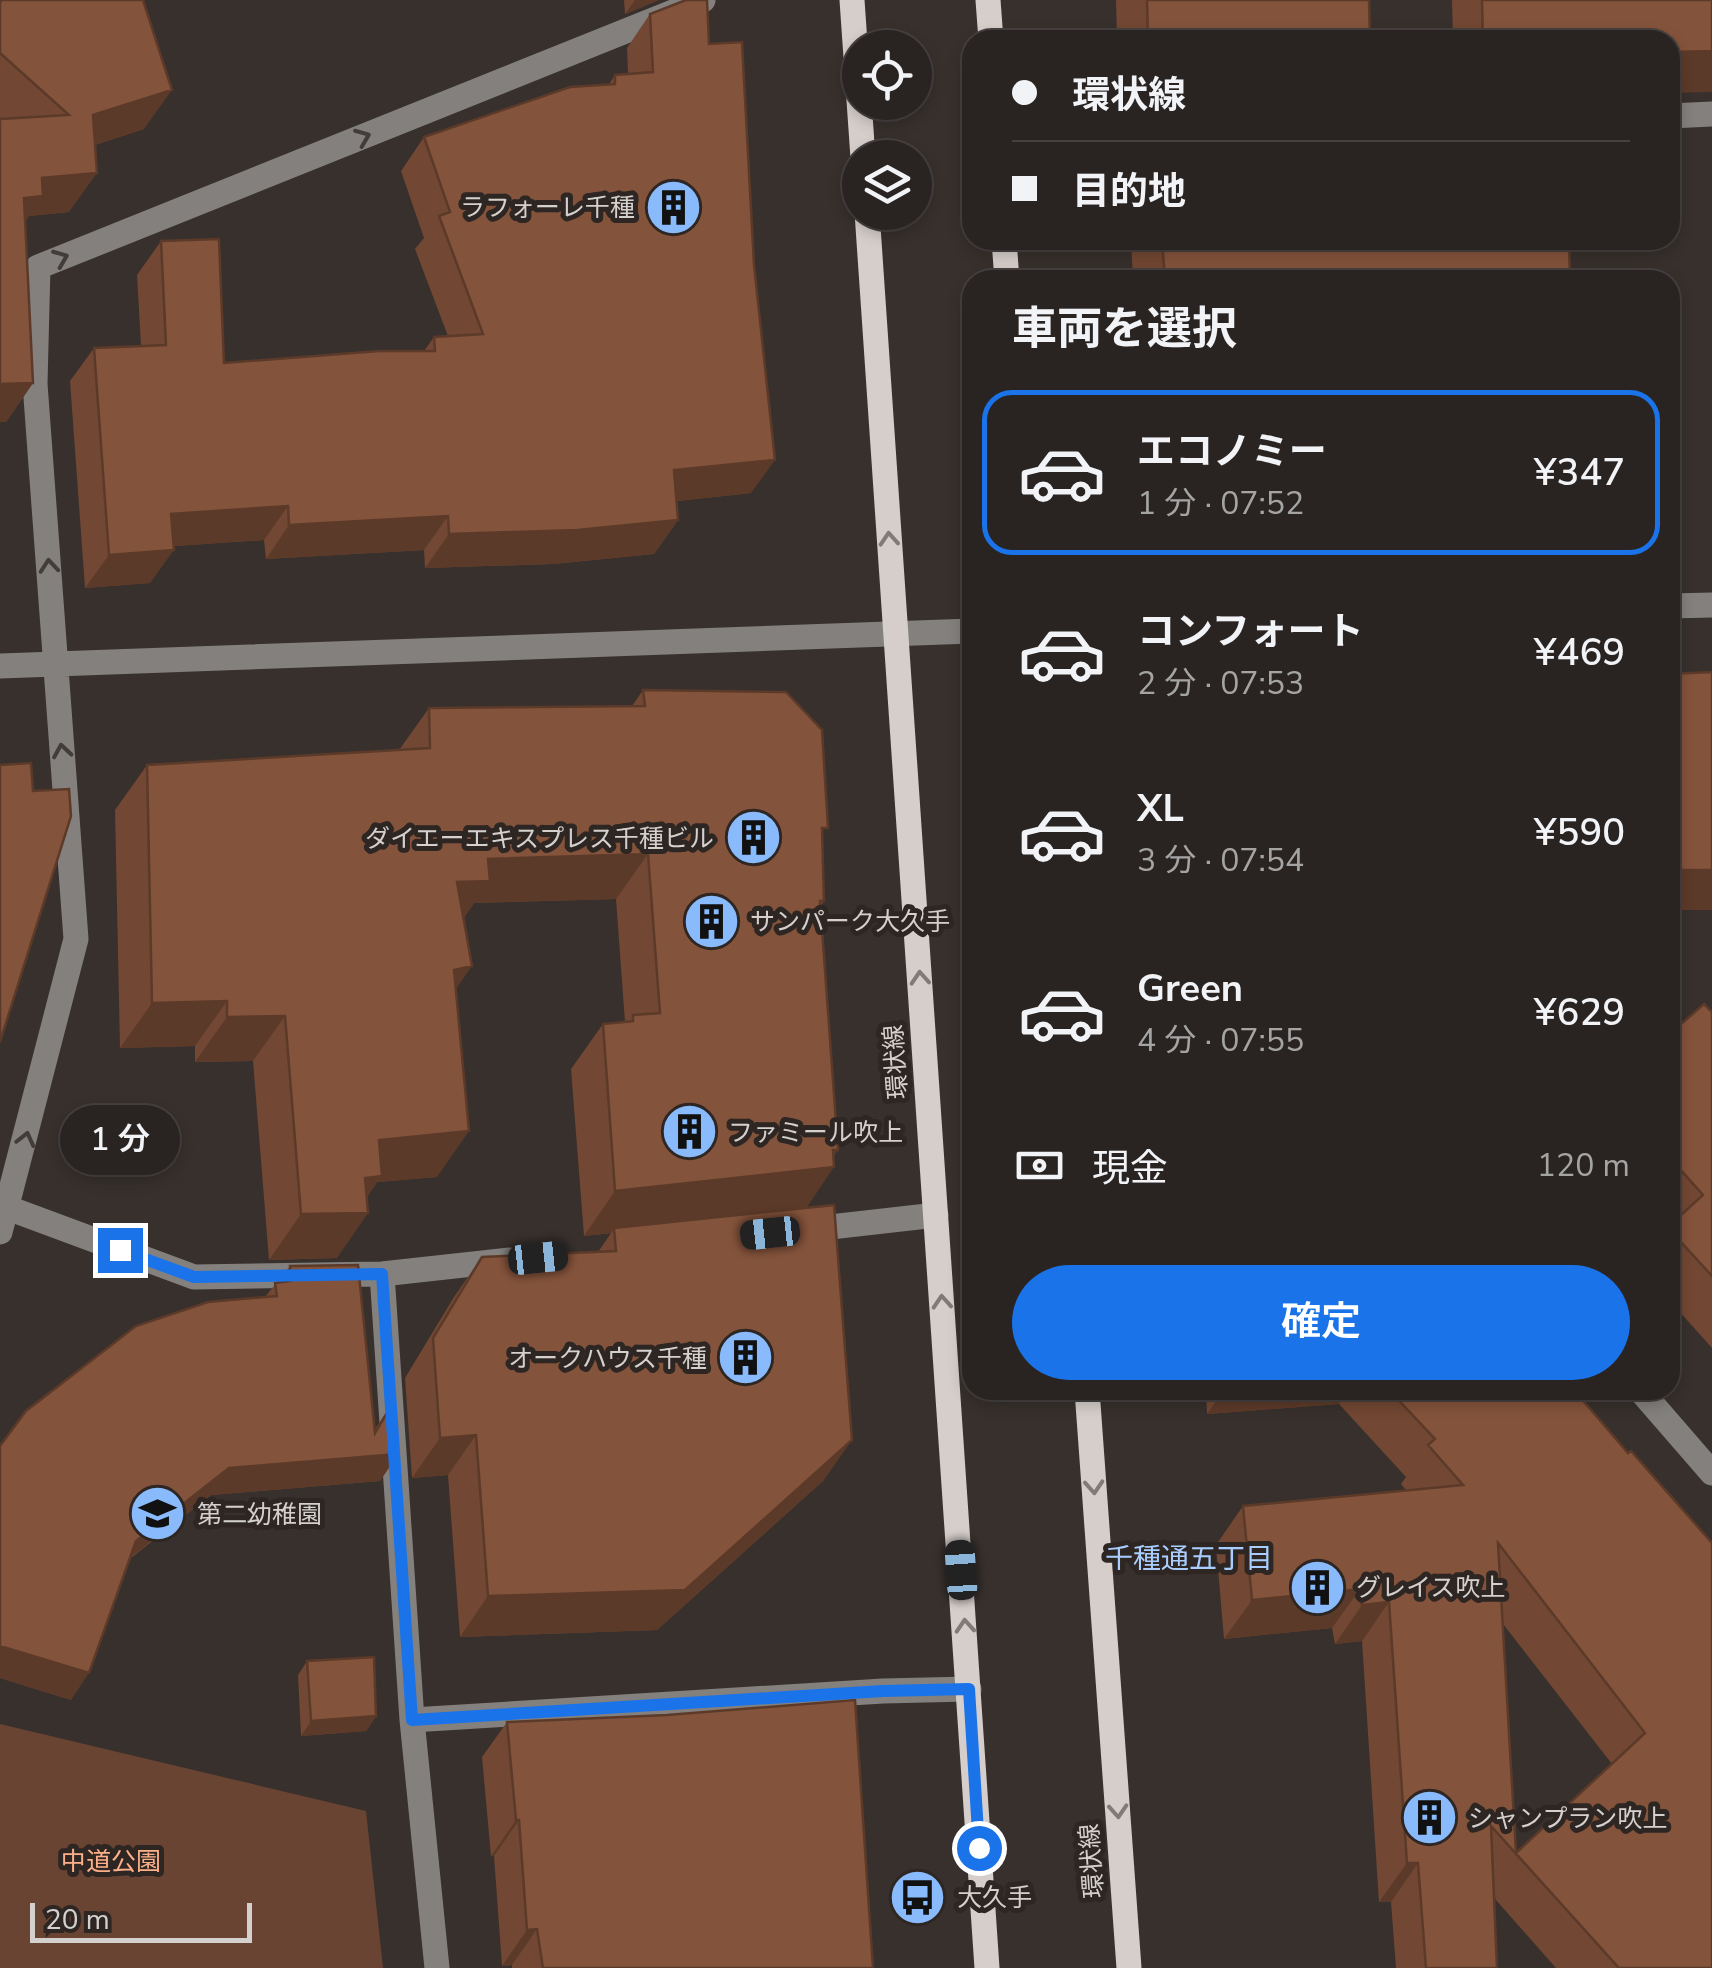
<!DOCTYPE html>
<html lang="ja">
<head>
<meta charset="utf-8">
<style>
  body { margin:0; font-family:"Nunito Sans","Noto Sans JP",sans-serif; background:#312c2a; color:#f1f3f6; height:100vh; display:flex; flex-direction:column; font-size:38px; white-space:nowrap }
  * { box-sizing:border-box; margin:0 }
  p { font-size:32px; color:#a5a4a5 }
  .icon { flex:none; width:55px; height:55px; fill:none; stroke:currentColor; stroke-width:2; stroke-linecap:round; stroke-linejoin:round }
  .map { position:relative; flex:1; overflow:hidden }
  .details { position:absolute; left:962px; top:270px; width:718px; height:1130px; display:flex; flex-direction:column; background:#292422; border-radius:30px; box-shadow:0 5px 15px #0003,0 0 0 2px #454140 }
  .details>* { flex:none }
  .top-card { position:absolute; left:962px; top:30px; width:718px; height:220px; border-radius:30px; box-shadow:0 5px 15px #0003,0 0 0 2px #454140; display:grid; align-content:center; height:220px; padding:0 50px; background:#292422 }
  .tools { position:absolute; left:842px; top:30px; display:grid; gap:20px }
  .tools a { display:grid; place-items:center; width:90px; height:90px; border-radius:50%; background:#292422; box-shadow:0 5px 15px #0003,0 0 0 2px #454140; font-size:50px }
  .scale { position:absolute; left:30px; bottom:25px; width:222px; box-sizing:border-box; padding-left:10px; border:5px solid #d4d0ce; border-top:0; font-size:28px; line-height:35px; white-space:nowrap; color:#d4d0ce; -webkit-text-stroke:8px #2d2623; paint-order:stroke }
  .end { position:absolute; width:45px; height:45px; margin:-22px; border:12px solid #1a73e8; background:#fff; box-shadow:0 0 0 5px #fff }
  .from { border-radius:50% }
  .bubble { position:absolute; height:70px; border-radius:35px; background:#292422; box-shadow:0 5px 15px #0003,0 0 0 2px #454140; font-size:32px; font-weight:600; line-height:70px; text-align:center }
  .car { position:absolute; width:30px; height:60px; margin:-30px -15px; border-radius:12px; box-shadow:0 0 8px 2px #0007; background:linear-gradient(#222 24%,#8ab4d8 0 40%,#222 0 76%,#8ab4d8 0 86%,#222 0) }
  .top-card b { display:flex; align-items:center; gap:35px; height:95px; font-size:38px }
  .top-card b+b { border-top:2px solid #454140 }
  .top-card i { width:25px; height:25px; background:#f1f3f6 }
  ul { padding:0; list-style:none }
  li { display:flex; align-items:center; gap:30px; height:165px; margin:0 20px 15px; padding:0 30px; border:5px solid transparent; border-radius:30px }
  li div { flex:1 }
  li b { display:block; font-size:38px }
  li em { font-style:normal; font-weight:600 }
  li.on { border-color:#1a73e8 }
  li>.icon { width:90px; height:90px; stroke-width:1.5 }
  h2 { padding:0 50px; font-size:45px; line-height:120px }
  .pay { display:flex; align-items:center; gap:25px; height:110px; padding:0 50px; font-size:38px }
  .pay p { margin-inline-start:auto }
  .action { display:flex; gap:20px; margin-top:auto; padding:20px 50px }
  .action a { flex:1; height:115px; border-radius:60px; background:#1a73e8; color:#fff; font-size:40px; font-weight:600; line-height:115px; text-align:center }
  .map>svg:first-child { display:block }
</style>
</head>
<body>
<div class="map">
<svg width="1712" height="1968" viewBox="0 0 1712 1968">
  <rect width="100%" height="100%" fill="#37302d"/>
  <path fill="#6a4432" d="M 0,1724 L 366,1811 L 383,1968 L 0,1968 Z"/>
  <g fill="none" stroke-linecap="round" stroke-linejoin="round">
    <path stroke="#83807e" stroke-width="25" d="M 1670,116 L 1712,114
      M 1670,606 L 1712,605
      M 0,666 L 972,631
      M 8,1208 L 194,1277 L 382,1274 L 510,1260
      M 804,1230 L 936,1215
      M 0,1232 L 76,939 L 35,384 L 38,267 L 703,0
      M 382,1274 L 412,1720 L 437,1968
      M 1640,1390 L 1712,1473
      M 412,1720 L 883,1691 L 969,1689"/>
    <path stroke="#d5cecb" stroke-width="25" d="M 852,0 L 863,158
      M 988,0 L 991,40
      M 867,212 L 987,1968
      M 1004,240 L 1007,280
      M 1087,1390 L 1129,1968"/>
  </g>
  <path fill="#724733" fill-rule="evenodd" d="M 624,0 L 659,0 L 625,14 Z
    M 1116,0 L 1368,0 L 1370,40 L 1117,40 Z
    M 1452,0 L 1712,0 L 1670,40 L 1453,40 Z
    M 0,2 L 144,129 L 95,145 L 69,212 L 29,216 L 25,221 L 33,383 L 6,422 L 2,119 L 0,117 Z
    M 650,14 L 709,44 L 751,493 L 677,501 L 678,520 L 654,554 L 553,564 L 425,568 L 424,550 L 266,559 L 264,540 L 174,546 L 150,583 L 85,588 L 70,381 L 94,348 L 141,346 L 137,275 L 161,241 L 224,363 L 424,351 L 434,337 L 448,336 L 415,249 L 424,238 L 401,171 L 424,137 L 609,84 L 615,75 L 628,74 L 627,48 Z
    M 1131,240 L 1569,240 L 1570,280 L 1133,280 Z
    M 643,690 L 822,836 L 824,901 L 821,906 L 833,1156 L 806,1208 L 824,1480 L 657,1630 L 460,1637 L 448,1475 L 412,1478 L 405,1378 L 454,1297 L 482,1257 L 598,1252 L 611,1233 L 584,1236 L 571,1069 L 603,1024 L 625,1022 L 616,899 L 474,903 L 463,919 L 437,1177 L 377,1182 L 367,1197 L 337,1258 L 269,1260 L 253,1061 L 195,1062 L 195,1046 L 120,1048 L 115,810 L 147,765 L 399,750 L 429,708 L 632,706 Z
    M 1712,1012 L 1712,1348 L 1670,1301 L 1670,1014 L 1680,1025 Z
    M 290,1266 L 375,1429 L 394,1401 L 398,1454 L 380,1481 L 211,1495 L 131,1558 L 71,1700 L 0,1678 L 0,1446 L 265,1297 Z
    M 1206,1390 L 1574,1390 L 1712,1968 L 1556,1968 L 1495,1899 L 1497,1968 L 1396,1968 L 1391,1902 L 1379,1902 L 1362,1641 L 1335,1644 L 1332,1628 L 1224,1639 L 1216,1545 L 1243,1506 L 1406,1490 L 1401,1484 L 1406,1477 L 1339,1404 L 1207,1414 ZM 1503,1624 L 1612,1764 L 1516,1853 Z
    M 307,1661 L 376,1716 L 366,1731 L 301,1736 L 298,1675 Z
    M 507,1722 L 873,1968 L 512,1968 L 512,1965 L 502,1966 L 494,1856 L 491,1856 L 482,1757 Z"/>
  <path fill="#5c3a29" d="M 635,0 L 659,0 L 625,14 Z
    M 1712,51 L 1712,92 L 1670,93 L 1670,52 Z
    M 172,90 L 144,129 L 66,154 L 93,115 Z
    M 97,173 L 69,212 L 29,216 L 15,235 L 24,198 L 42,178 Z
    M 33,383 L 6,422 L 0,422 L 0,384 Z
    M 775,460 L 751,493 L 650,504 L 674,470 Z
    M 288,506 L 264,540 L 148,548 L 171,514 Z
    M 448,516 L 424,550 L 266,559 L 289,525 Z
    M 678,520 L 654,554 L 553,564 L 425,568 L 449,534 Z
    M 174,550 L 150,583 L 85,588 L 109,555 Z
    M 648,854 L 616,899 L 474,903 L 458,926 L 457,882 L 488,859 Z
    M 1670,870 L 1712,870 L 1712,910 L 1670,910 Z
    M 472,966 L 440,1012 L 454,970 Z
    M 227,1001 L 195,1046 L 120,1048 L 152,1003 Z
    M 285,1016 L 253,1061 L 195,1062 L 227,1017 Z
    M 469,1131 L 437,1177 L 377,1182 L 356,1213 L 368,1213 L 337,1258 L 269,1260 L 301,1214 L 379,1140 Z
    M 838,1150 L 825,1168 L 834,1167 L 803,1213 L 614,1228 L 611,1233 L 584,1236 L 615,1191 Z
    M 1224,1390 L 1349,1390 L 1339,1404 L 1207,1414 Z
    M 476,1435 L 448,1475 L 412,1478 L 440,1438 Z
    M 852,1440 L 824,1480 L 657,1630 L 460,1637 L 488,1596 Z
    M 398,1454 L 380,1481 L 211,1495 L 118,1567 L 136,1541 L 229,1468 Z
    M 1360,1589 L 1332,1628 L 1224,1639 L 1252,1600 Z
    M 1389,1602 L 1362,1641 L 1335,1644 L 1362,1605 Z
    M 0,1646 L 89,1673 L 71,1700 L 0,1678 Z
    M 376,1716 L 366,1731 L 301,1736 L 311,1721 Z
    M 516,1820 L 519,1820 L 494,1856 L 491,1856 Z
    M 1407,1863 L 1418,1863 L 1391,1902 L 1379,1902 Z
    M 537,1929 L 512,1965 L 502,1966 L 527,1930 Z"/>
  <path fill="#84533b" stroke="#5c3a29" stroke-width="2.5" fill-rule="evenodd" d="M 2,0 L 143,0 L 172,90 L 93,115 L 97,173 L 42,178 L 43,196 L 24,198 L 33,383 L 0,384 L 0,119 L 69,115 L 0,53 L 0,2 Z
    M 686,0 L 707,0 L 709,44 L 742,42 L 754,265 L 775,460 L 674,470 L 678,520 L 577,530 L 449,534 L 448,516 L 289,525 L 288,506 L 171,514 L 174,550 L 109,555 L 94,348 L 166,345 L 161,241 L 219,239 L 224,363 L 379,351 L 435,351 L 434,337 L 483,334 L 439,216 L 450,212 L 424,137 L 570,87 L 615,84 L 615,75 L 653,72 L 650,14 Z
    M 1147,0 L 1369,0 L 1370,40 L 1148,40 Z
    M 1482,0 L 1712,0 L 1712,51 L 1670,52 L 1670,40 L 1483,40 Z
    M 1162,240 L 1569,240 L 1570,280 L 1165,280 Z
    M 1712,672 L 1712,870 L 1670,870 L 1670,674 Z
    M 643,690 L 786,692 L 822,730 L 828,828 L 822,828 L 824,901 L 820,901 L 838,1150 L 833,1150 L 834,1167 L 615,1191 L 603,1024 L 633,1021 L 633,1015 L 660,1013 L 648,854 L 488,859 L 490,881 L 457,882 L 472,966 L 454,970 L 469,1131 L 379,1140 L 382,1176 L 365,1178 L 368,1213 L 301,1214 L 285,1016 L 227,1017 L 227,1001 L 152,1003 L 147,765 L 430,748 L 429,708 L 645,706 Z
    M 31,763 L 33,791 L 69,789 L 71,816 L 0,1042 L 0,765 Z
    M 1704,1004 L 1712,1012 L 1712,1276 L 1670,1230 L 1670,1225 L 1703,1195 L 1670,1158 L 1670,1014 L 1680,1025 Z
    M 834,1205 L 852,1440 L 685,1590 L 488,1596 L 476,1435 L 440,1438 L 433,1338 L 482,1257 L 616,1251 L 614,1228 Z
    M 358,1265 L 375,1433 L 394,1401 L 398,1454 L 229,1468 L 136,1541 L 89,1673 L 0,1646 L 0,1446 L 26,1411 L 136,1326 L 208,1302 L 277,1296 L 275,1283 L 291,1281 L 290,1266 Z
    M 1389,1390 L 1574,1390 L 1628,1453 L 1631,1451 L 1712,1543 L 1712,1968 L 1619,1968 L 1491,1826 L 1497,1968 L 1426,1968 L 1418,1863 L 1407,1863 L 1389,1602 L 1362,1605 L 1360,1589 L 1252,1600 L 1243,1506 L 1463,1485 L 1428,1445 L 1435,1439 ZM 1498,1543 L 1645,1733 L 1516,1853 Z
    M 374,1657 L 376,1716 L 311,1721 L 307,1661 Z
    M 855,1700 L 873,1968 L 543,1968 L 537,1929 L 527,1930 L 519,1820 L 516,1820 L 507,1722 L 667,1715 Z"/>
  <defs><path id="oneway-chevron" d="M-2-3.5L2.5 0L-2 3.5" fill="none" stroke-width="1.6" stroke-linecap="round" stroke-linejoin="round" transform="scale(2.5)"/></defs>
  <g stroke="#423c3a">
    <use href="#oneway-chevron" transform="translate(363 137) rotate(-22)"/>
    <use href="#oneway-chevron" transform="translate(61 258) rotate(-22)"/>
    <use href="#oneway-chevron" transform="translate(49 566) rotate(-95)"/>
    <use href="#oneway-chevron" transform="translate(62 751) rotate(-99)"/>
    <use href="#oneway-chevron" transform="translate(26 1139) rotate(-76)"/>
  </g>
  <g stroke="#817a77">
    <use href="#oneway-chevron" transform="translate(889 539) rotate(-94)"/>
    <use href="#oneway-chevron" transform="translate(920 978) rotate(-94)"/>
    <use href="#oneway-chevron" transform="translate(942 1302) rotate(-94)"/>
    <use href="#oneway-chevron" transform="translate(1094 1487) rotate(86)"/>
    <use href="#oneway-chevron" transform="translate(965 1626) rotate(-94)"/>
    <use href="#oneway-chevron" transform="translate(1118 1811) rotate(86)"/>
  </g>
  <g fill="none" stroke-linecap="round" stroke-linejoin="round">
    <path stroke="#1a73e8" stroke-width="12" d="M 120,1250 L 194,1277 L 382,1274 L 412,1720 L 883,1691 L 969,1689 L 979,1848"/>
  </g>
  <defs>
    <symbol id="building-disc" viewBox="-11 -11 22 22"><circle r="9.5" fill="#89bafc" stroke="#2d2623"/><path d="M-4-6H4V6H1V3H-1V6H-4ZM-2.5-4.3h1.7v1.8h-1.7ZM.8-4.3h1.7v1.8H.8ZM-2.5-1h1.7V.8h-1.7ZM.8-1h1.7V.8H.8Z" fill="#111"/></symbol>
    <symbol id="school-disc" viewBox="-11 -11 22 22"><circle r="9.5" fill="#89bafc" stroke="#2d2623"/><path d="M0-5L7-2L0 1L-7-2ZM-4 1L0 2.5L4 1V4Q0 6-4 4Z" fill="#111"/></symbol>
    <symbol id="bus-disc" viewBox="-11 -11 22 22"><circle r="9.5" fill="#89bafc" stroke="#2d2623"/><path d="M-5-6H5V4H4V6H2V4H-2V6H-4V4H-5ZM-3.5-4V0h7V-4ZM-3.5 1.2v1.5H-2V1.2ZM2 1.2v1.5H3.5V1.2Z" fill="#111"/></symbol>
  </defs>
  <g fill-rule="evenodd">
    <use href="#building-disc" x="642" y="176" width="63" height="63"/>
    <use href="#building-disc" x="722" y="806" width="63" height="63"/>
    <use href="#building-disc" x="680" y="890" width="63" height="63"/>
    <use href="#building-disc" x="658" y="1100" width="63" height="63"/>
    <use href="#building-disc" x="714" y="1326" width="63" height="63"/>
    <use href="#school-disc" x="126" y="1482" width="63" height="63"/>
    <use href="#building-disc" x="1286" y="1556" width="63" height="63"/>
    <use href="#building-disc" x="1398" y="1786" width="63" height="63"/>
    <use href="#bus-disc" x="886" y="1866" width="63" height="63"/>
  </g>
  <g text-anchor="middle" stroke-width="10" stroke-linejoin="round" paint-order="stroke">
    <g font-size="25" fill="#d4d0ce" stroke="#2d2623" text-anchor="start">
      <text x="635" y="216" text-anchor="end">ラフォーレ千種</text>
      <text x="714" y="847" text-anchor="end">ダイエーエキスプレス千種ビル</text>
      <text x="750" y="930">サンパーク大久手</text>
      <text x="728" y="1141">ファミール吹上</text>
      <text x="707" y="1367" text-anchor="end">オークハウス千種</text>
      <text x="197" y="1523">第二幼稚園</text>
      <text x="1356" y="1596">グレイス吹上</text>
      <text x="1468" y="1827">シャンプラン吹上</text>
      <text x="957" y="1906">大久手</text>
    </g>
    <g font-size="25" fill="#d4d0ce" stroke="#2d2623">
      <text transform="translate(895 1062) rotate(-94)" y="9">環状線</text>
      <text transform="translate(1091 1861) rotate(-94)" y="9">環状線</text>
    </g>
    <g font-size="25" fill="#fdaf8a" stroke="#2d2623">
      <text x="111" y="1870">中道公園</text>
    </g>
    <g font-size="28" fill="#a8cdfe" stroke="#2d2623">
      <text x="1189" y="1568">千種通五丁目</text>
    </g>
  </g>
</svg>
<div class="tools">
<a><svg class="icon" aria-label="locate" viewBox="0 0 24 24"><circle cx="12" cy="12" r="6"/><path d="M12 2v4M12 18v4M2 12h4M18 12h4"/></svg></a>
<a><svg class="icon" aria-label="layers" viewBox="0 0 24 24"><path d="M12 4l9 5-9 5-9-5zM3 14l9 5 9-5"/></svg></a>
</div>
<div class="scale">20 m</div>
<i class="end from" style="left:979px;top:1848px"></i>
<i class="end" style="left:120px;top:1250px"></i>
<div class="bubble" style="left:60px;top:1105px;width:120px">1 分</div>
<i class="car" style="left:770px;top:1233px;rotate:264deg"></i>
<i class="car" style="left:538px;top:1258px;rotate:84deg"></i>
<i class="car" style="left:961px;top:1570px;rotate:356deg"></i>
<div class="top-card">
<b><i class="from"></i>環状線</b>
<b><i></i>目的地</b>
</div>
<section class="details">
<h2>車両を選択</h2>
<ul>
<li class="on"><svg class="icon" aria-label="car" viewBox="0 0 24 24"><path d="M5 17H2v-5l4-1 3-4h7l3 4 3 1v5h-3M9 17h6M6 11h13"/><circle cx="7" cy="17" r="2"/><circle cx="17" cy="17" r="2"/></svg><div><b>エコノミー</b><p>1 分 · 07:52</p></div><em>¥347</em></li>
<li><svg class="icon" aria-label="car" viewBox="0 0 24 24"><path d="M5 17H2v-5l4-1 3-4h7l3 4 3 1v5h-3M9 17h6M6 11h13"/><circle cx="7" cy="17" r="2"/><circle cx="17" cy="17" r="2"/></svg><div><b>コンフォート</b><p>2 分 · 07:53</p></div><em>¥469</em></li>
<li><svg class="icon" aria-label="car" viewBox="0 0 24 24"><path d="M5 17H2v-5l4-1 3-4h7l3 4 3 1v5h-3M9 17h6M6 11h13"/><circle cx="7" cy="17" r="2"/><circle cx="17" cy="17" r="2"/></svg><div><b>XL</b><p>3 分 · 07:54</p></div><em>¥590</em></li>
<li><svg class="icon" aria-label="car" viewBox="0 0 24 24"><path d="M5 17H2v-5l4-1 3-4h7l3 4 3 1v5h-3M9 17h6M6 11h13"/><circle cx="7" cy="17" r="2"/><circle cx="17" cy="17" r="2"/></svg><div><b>Green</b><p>4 分 · 07:55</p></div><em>¥629</em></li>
</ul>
<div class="pay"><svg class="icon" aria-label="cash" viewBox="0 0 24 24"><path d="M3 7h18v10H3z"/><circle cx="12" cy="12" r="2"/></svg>現金<p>120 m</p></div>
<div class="action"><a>確定</a></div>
</section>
</div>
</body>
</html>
